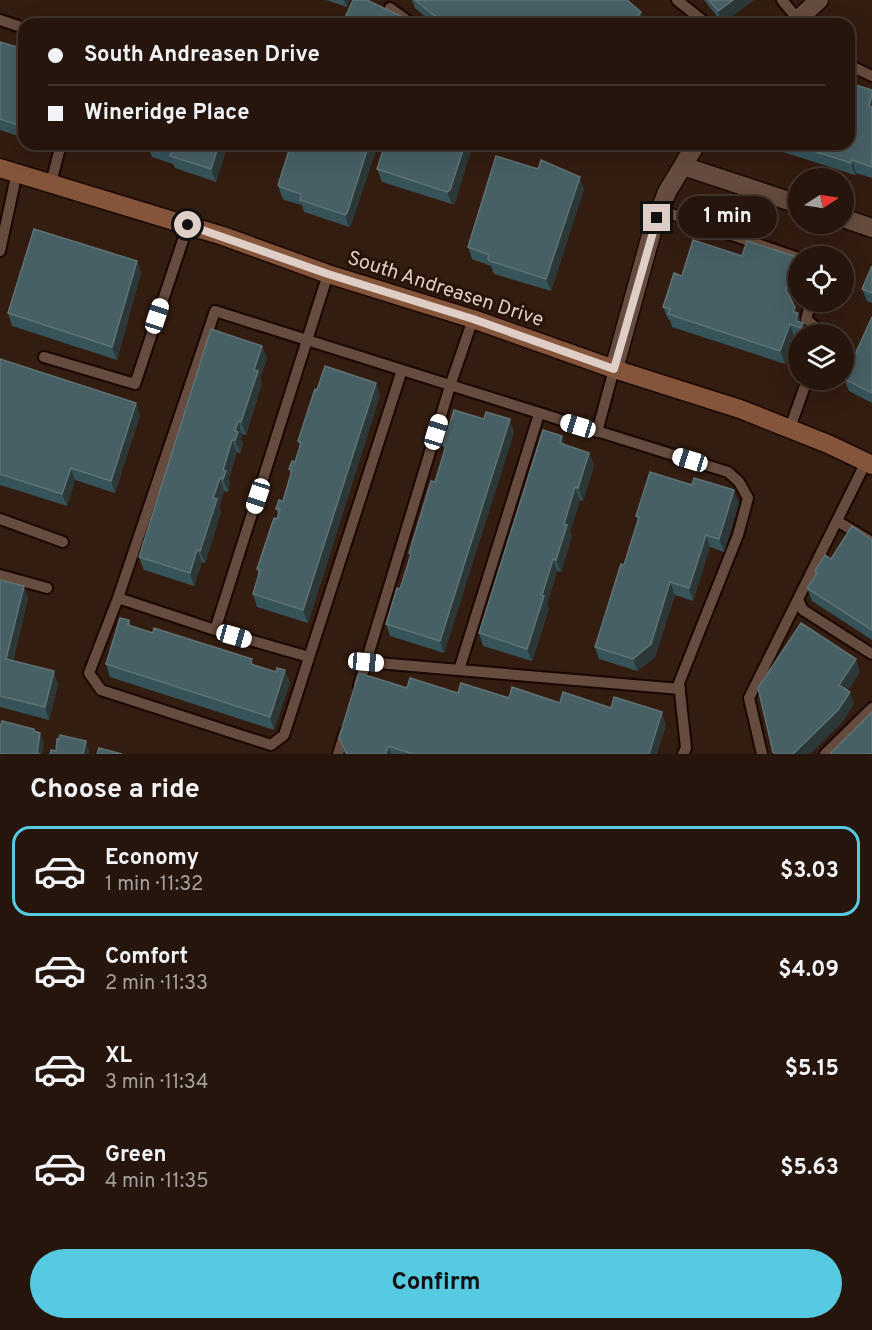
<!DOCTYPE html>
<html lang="en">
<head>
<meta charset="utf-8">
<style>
  body { margin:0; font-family:Overpass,sans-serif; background:#2e1e15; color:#f1f3f6; height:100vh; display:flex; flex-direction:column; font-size:22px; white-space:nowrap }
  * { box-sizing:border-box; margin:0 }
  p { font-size:20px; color:#a49f9d }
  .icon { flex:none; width:33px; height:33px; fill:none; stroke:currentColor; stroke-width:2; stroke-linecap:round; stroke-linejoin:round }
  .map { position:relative; height:754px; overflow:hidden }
  .panel { display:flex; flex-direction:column; background:#26150c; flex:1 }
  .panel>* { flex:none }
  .banner { position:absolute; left:18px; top:18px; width:837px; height:132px; border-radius:18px; box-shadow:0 6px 24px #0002,0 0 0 2px #42342d; display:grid; align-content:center; height:132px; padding:0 30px; background:#26150c }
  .needle { width:39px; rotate:78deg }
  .tools { position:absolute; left:788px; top:168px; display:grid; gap:12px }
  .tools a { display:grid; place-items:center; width:66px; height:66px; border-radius:50%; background:#26150c; box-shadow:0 6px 24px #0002,0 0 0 2px #42342d; font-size:30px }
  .end { position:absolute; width:27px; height:27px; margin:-14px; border:8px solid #decec6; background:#111; box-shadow:0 0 0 3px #111 }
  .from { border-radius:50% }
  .bubble { position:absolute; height:42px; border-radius:21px; background:#26150c; box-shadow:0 6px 24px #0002,0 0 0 2px #42342d; font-size:20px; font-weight:700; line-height:42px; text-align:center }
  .car { position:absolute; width:18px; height:36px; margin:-18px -9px; border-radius:8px; box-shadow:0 0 4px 2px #0007; background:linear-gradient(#fff 24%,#345 0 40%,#fff 0 76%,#345 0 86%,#fff 0) }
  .banner b { display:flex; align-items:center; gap:21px; height:57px; font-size:22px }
  .banner b+b { border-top:2px solid #42342d }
  .banner i { width:15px; height:15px; background:#f1f3f6 }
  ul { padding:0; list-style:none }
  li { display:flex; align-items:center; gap:18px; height:90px; margin:0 12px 9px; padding:0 18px; border:3px solid transparent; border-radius:18px }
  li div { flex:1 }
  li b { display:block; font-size:22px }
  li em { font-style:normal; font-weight:700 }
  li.on { border-color:#55cae0 }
  li>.icon { width:54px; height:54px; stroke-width:1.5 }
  h2 { padding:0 30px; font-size:27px; line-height:72px }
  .button { display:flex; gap:12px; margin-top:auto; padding:12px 30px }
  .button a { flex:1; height:69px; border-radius:36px; background:#55cae0; color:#111; font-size:24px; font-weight:700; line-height:69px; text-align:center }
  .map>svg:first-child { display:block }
</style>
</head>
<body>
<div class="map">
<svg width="872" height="754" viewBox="0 0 872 754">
  <rect width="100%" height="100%" fill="#331c10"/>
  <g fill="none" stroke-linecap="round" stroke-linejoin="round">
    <defs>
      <path id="lane" d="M 677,0 L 707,24
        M 782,0 L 801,23
        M 390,8 L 412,24
        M 0,20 L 24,28
        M 849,65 L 872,76
        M 51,183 L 61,144
        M 660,210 L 798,258
        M 0,251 L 17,172
        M 811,302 L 806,319 L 820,331 L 822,334
        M 44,357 L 135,384 L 188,225
        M 402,370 L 728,472 L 739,482 L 748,498 L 738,535 L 679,683 L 686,748 L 683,754
        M 790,428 L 807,380
        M 597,432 L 614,369
        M 0,519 L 63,542
        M 837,521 L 872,542
        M 0,575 L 47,588
        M 118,598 L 215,311 L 402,370 L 284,735 L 271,745 L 101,690 L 89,673 L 118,598 L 215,630 L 328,274
        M 798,600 L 803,610 L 872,654
        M 215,630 L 309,657
        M 366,662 L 680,689
        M 459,670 L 539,414
        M 359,685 L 450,386 L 473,319
        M 338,754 L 345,732
        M 762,754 L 749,698 L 866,462
        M 825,754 L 872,708"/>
      <path id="street" d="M 793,24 L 819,0
        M 683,166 L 798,204
        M 843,218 L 872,228
        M 614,369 L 653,228 L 667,192 L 696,144"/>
      <path id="secondary" d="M 0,168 L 223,236 L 328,274 L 473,319 L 614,369 L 740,409 L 828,444 L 872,465"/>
    </defs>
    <use href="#lane" stroke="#1a0600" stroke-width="14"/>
    <use href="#street" stroke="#1a0600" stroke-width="21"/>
    <use href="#secondary" stroke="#1a0600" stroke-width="21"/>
    <use href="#lane" stroke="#664c3e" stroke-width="10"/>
    <use href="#street" stroke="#664c3e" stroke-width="18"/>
    <use href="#secondary" stroke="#84553b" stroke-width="18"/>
  </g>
  <path fill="#355359" d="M 326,0 L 349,0 L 347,7 Z
    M 412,0 L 627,0 L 646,24 L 434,24 L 415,8 Z
    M 704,0 L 754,0 L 722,23 Z
    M 0,42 L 24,49 L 24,138 L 0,130 Z
    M 872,90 L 872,178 L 856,173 L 855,175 L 758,144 L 849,144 Z
    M 147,144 L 228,144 L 216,182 L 175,168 L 173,164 L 152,157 Z
    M 291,144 L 378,144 L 351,225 L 349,227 L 304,212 L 302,205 L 284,200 L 282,197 L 278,185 Z
    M 385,144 L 473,144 L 455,203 L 452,204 L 382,182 L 377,169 Z
    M 584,189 L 551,291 L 494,274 L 491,266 L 472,259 L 468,247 Z
    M 742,256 L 798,260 L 798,281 L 792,300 L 801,322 L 803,323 L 807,334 L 798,334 L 798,338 L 794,336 L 785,364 L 672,327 L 670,320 L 668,319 L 663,307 L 682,276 Z
    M 137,261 L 141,273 L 117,360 L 12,326 L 8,313 Z
    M 872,266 L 872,303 L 867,301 L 862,289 Z
    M 872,317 L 872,403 L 849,391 L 844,379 Z
    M 262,346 L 267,358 L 260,378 L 262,383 L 246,435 L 242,434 L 241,439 L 243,444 L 240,453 L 237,452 L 229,478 L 230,483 L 228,492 L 224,491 L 219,507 L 221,512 L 205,563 L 202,562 L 194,586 L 144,570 L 139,557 Z
    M 0,359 L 136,403 L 140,415 L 115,493 L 75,480 L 67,506 L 0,485 Z
    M 317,390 L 380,395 L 308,623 L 257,607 L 253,594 L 259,574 L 257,569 L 278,514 L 276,509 L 283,501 L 291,474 L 289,469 L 295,462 L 300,447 L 298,441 Z
    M 514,432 L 444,653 L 390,636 L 386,624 L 400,589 L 410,557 L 409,553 L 435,482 L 444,450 L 443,445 Z
    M 565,445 L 589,453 L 594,465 L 583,501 L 580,500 L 570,531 L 572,537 L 561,572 L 557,571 L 547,604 L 549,608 L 532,661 L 483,646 L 479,633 Z
    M 739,503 L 724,552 L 710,547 L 693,601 L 675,595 L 655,657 L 637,671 L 599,659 L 595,647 L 624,565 L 638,521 L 636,516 Z
    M 872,540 L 872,640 L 812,601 L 807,588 L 816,575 L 815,571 L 831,559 Z
    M 0,580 L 24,586 L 28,598 L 13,661 L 58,684 L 49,720 L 0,707 Z
    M 129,620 L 131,626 L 254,665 L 290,682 L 274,730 L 110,677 L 106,664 Z
    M 407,688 L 560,703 L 666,724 L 657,754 L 345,754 L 339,738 Z"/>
  <path fill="#2c3837" d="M 344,0 L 349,0 L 347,7 Z
    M 733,0 L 754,0 L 722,23 L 718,11 Z
    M 641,12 L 646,24 L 632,24 Z
    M 405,18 L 407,24 L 402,24 Z
    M 872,95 L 872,116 L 869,106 Z
    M 219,144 L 228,144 L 216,182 L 211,169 Z
    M 369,144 L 378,144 L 351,225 L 349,227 L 345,215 Z
    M 465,144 L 473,144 L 455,203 L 452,204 L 447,192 Z
    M 852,160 L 856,173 L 855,175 L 851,163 Z
    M 580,177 L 584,189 L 551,291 L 546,279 Z
    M 797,257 L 798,260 L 798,281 L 791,303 L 786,290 Z
    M 137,261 L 141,273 L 117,360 L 112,347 Z
    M 795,307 L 802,326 L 803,323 L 807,334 L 804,334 L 801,328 L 798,327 L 793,312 Z
    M 790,324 L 794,336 L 785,364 L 780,351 Z
    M 262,346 L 267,358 L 260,378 L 262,383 L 246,435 L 241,422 L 254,370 Z
    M 376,383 L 380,395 L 308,623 L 303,610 Z
    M 136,403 L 140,415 L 115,493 L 111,481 Z
    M 510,419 L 514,432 L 444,653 L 440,641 Z
    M 238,421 L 242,434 L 241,439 L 243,444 L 240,453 L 235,440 L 235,431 Z
    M 562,436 L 566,448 L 560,443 Z
    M 232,440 L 237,452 L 229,478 L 230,483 L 228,492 L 223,479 L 223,470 Z
    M 589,453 L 594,465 L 583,501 L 578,488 Z
    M 71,468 L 75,480 L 67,506 L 62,494 Z
    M 220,478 L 224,491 L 219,507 L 221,512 L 205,563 L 200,551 L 213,498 Z
    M 575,487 L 580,500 L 570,531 L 572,537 L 561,572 L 556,560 L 564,524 Z
    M 734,490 L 739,503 L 724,552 L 719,539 Z
    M 706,535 L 710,547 L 693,601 L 689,588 Z
    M 197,550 L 202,562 L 194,586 L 190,573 Z
    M 553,559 L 557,571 L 547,604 L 549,608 L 532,661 L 527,649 L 542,595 Z
    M 670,582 L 675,595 L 655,657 L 637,671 L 633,659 Z
    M 24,586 L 28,598 L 10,672 L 6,659 Z
    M 856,659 L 860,672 L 844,697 L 839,685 Z
    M 285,670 L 290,682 L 274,730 L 270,717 Z
    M 54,671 L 58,684 L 49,720 L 45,707 Z
    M 850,692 L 854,704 L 842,723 L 810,754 L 793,754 Z
    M 662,712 L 666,724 L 657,754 L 649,754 Z
    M 40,733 L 44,743 L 42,754 L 37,754 Z
    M 86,741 L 89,751 L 89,754 L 83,754 Z
    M 388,746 L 391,754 L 386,754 Z"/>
  <path fill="#476065" stroke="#5f7274" stroke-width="1.5" d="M 353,0 L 367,0 L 405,18 L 402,24 L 348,24 L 343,22 Z
    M 415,0 L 627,0 L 641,12 L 632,24 L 470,24 L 465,20 L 461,24 L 445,24 Z
    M 709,0 L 733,0 L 718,11 Z
    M 0,42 L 24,49 L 24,127 L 0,119 Z
    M 849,83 L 872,90 L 872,95 L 869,106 L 872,107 L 872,167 L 852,160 L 851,163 L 792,144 L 849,144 Z
    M 147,144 L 219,144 L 211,169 L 170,156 L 172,152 Z
    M 291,144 L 369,144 L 347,213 L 345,215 L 300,200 L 301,194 L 280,187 L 278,185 Z
    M 385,144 L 465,144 L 450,190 L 447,192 L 377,169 Z
    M 496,156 L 538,169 L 541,160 L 580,177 L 546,279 L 490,261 L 488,259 L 489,255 L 468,247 Z
    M 34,229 L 137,261 L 112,347 L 8,313 Z
    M 693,240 L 742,256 L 747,241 L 797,257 L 786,290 L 795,307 L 793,312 L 798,313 L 796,321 L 803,323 L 801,328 L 790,324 L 780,351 L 668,314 L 670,309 L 663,307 L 674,273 L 682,276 Z
    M 872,266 L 872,293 L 862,289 Z
    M 872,317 L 872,393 L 844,379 Z
    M 211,329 L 262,346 L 254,370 L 258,371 L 241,422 L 238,421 L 235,431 L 238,432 L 235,440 L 232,440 L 223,470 L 226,471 L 223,479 L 220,478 L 213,498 L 217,499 L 200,551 L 197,550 L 190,573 L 139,557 Z
    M 0,359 L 136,403 L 111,481 L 71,468 L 62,494 L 0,474 Z
    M 325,366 L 376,383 L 303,610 L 253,594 L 260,570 L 257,569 L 274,518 L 277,519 L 280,509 L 276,509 L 279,500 L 283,501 L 292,470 L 289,469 L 292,461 L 295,462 L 301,443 L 298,441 L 315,389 L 317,390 Z
    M 454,410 L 484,419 L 486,412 L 510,419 L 440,641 L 386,624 L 397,588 L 400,589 L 411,554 L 409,553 L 431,481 L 435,482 L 446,446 L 443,445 Z
    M 543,430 L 562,436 L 560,443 L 589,453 L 578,488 L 575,487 L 564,524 L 567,525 L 556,560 L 553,559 L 542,595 L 544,596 L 527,649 L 479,633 Z
    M 650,472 L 692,485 L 694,478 L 734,490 L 719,539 L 706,535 L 689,588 L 670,582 L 651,644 L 633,659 L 595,647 L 621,564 L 624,565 L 639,517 L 636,516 Z
    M 852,526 L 872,540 L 872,630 L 807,588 L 817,573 L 815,571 L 825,555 L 831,559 Z
    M 0,580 L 24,586 L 6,659 L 54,671 L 45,707 L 0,696 Z
    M 120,618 L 129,620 L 128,625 L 153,633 L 154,628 L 252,659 L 251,664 L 276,672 L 277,668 L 285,670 L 270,717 L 106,664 Z
    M 801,623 L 856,659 L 839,685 L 850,692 L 838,710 L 793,754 L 775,754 L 773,752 L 758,688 Z
    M 359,673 L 407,688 L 410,678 L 458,693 L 461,683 L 509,698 L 512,687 L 560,703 L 563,692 L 611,708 L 614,697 L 662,712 L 649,754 L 413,754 L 388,746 L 386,754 L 347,754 L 339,738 Z
    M 872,712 L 872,754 L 830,754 Z
    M 2,721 L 34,729 L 34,731 L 40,733 L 37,753 L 40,754 L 0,754 L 0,727 Z
    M 60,735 L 86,741 L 83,754 L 50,754 L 51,750 L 56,751 L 57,739 L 59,739 Z
    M 99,748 L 122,754 L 97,754 Z"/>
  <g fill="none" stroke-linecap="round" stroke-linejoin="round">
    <path stroke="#decec6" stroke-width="8" d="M 188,225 L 328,274 L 473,319 L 614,369 L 657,218"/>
  </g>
  <g text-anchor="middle" stroke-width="6" stroke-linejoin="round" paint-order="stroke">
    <g font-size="20" fill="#decec6" stroke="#291307">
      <text transform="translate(446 288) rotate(18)" y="7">South Andreasen Drive</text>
    </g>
  </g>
</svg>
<div class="tools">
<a><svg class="needle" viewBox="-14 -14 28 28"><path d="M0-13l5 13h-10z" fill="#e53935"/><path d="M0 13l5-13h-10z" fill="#a49f9d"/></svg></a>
<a><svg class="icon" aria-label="locate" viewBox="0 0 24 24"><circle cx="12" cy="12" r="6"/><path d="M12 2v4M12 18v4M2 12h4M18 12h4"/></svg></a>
<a><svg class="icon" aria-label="layers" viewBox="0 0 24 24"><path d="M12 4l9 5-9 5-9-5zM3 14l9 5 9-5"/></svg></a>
</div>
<i class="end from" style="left:188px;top:225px"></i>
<i class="end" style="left:657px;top:218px"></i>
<div class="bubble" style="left:678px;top:196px;width:99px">1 min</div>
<i class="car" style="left:157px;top:316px;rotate:18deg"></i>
<i class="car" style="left:578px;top:426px;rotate:287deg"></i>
<i class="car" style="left:436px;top:432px;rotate:17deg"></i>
<i class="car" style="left:690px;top:460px;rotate:287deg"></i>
<i class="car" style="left:258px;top:496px;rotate:198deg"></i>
<i class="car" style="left:234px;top:636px;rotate:106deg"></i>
<i class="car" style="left:366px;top:662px;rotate:95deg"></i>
<div class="banner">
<b><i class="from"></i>South Andreasen Drive</b>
<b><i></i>Wineridge Place</b>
</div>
</div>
<section class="panel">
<h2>Choose a ride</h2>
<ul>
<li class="on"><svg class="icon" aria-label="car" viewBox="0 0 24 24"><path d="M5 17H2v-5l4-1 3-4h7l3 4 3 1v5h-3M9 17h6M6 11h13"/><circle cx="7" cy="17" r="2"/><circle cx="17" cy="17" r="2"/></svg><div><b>Economy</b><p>1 min · 11:32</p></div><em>$3.03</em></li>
<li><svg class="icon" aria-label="car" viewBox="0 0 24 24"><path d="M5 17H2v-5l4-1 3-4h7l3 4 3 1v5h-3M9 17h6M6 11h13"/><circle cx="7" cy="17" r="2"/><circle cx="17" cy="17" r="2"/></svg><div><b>Comfort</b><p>2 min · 11:33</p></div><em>$4.09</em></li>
<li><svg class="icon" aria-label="car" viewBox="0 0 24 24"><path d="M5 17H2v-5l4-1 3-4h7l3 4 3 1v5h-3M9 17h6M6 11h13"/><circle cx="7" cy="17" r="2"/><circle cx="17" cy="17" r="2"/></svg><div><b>XL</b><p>3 min · 11:34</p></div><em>$5.15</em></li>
<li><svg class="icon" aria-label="car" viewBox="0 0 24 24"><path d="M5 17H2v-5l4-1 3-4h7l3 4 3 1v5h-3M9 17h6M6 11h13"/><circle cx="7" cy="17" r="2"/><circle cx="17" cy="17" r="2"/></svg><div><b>Green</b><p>4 min · 11:35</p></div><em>$5.63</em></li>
</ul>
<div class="button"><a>Confirm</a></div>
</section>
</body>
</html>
